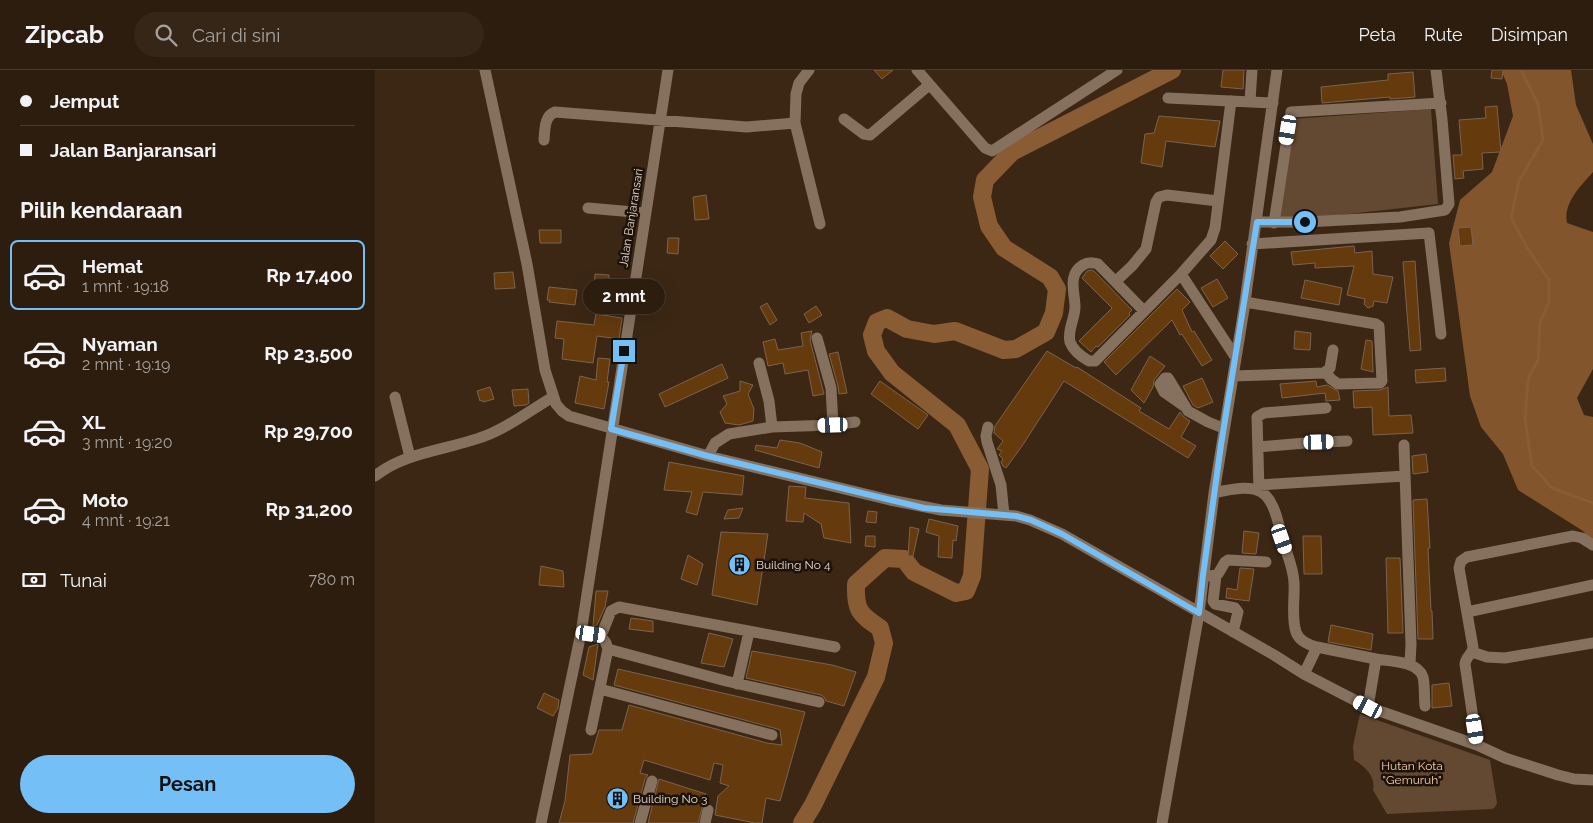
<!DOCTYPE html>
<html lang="id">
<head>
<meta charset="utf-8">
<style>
  body { margin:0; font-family:Raleway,sans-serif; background:#352618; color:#f1f3f6; height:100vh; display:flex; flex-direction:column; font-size:19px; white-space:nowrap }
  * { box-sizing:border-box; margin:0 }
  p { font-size:16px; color:#a7a29e }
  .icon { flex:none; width:28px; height:28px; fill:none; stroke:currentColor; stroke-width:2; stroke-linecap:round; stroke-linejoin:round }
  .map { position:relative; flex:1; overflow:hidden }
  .details { display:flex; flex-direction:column; background:#2d1d0f; width:375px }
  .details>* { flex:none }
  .guide { display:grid; align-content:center; height:110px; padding:0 20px; background:#2d1d0f }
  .end { position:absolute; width:22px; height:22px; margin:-11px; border:6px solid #74c0f6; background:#111; box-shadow:0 0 0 2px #111 }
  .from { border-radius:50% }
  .bubble { position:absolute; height:35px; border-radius:18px; background:#2d1d0f; box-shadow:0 5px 20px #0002,0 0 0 1px #483b2f; font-size:16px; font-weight:700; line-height:35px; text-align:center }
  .car { position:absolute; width:15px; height:30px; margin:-15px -8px; border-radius:6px; box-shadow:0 0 4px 1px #0007; background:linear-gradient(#fff 24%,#345 0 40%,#fff 0 76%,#345 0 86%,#fff 0) }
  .guide b { display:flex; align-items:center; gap:18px; height:48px; font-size:19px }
  .guide b+b { border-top:1px solid #483b2f }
  .guide i { width:12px; height:12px; background:#f1f3f6 }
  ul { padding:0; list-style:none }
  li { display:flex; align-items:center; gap:15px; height:70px; margin:0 10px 8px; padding:0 10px; border:2px solid transparent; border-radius:8px }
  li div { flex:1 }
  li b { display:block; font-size:19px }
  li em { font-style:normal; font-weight:700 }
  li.on { border-color:#74c0f6 }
  li>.icon { width:45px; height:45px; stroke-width:1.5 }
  h2 { padding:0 20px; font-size:22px; line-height:60px }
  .pay { display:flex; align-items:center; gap:12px; height:55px; padding:0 20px; font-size:19px }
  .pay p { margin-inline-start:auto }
  .action { display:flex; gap:10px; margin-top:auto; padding:10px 20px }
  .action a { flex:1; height:58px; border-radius:30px; background:#74c0f6; color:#111; font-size:20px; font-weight:700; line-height:58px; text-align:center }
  header { display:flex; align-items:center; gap:30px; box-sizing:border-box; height:70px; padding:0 25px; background:#2d1d0f; border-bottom:1px solid #483b2f }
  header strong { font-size:24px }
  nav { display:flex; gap:28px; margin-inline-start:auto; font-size:18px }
  .search { width:350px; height:45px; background:#352618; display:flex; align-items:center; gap:12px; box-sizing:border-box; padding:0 18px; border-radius:28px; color:#a7a29e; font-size:19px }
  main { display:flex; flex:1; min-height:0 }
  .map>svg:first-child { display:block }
</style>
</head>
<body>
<header>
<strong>Zipcab</strong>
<div class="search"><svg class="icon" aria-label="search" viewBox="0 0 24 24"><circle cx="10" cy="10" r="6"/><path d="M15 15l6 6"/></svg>Cari di sini</div>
<nav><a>Peta</a><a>Rute</a><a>Disimpan</a></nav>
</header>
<main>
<section class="details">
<div class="guide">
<b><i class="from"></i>Jemput</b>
<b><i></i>Jalan Banjaransari</b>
</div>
<h2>Pilih kendaraan</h2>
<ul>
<li class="on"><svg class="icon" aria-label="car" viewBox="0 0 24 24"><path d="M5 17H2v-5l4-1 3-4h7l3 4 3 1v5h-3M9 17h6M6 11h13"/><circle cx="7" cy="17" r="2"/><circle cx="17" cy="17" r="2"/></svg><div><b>Hemat</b><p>1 mnt · 19:18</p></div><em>Rp 17,400</em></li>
<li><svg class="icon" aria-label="car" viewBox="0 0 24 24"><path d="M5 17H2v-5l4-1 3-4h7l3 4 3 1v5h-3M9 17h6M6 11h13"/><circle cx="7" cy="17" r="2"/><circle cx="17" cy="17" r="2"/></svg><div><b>Nyaman</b><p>2 mnt · 19:19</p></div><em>Rp 23,500</em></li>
<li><svg class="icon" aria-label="car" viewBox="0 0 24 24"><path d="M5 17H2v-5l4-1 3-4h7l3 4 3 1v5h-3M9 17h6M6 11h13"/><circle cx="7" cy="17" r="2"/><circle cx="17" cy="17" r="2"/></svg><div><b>XL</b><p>3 mnt · 19:20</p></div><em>Rp 29,700</em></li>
<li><svg class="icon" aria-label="car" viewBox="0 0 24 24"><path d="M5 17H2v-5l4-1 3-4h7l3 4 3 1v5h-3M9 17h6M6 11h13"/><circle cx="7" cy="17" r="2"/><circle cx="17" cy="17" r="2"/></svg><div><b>Moto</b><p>4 mnt · 19:21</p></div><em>Rp 31,200</em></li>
</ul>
<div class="pay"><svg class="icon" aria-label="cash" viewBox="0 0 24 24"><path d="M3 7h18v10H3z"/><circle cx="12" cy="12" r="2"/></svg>Tunai<p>780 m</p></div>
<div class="action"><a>Pesan</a></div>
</section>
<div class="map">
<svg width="1218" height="753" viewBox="0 0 1218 753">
  <rect width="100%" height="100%" fill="#3c2714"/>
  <path fill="#644932" d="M 1056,39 L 1063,134 L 902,152 L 918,49 Z
    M 985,644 L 1115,690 L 1122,733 L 1120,737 L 1117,739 L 1012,744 L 998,720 C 1001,707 990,696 979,690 L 978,676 Z"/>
  <path fill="#82552c" d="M 1126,0 L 1196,0 L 1201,35 L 1218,74 L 1218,102 C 1205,117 1188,133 1192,153 L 1218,162 L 1218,299 L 1202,328 L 1209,345 L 1218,347 L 1218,471 L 1208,461 L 1143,420 L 1128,384 L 1106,357 L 1095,326 L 1074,173 L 1085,130 L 1117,102 L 1138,46 L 1132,14 Z"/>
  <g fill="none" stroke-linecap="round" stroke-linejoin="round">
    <path stroke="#8a5c33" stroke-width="3" d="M 1146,0 L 1163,34 L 1168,70 L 1144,111 L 1136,148 L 1153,179 L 1174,210 L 1174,232 L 1165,252 L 1163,290 L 1153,309 L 1150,348 L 1157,396 L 1177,418 L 1218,433"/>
    <path stroke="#8a5c33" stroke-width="18" d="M 427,753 L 438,735 L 501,607 L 509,573 L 505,558 C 484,544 480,540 481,514 L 510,488 L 529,489 L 539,502 L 581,523 L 591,521 L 597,506 L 605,399 L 582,355 L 517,303 L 501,281 L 497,265 L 502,252 L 512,248 L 532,259 L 559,264 L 580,261 L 629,280 L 641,279 L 671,262 L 679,243 L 682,219 L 675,207 L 629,178 L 614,156 L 607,127 L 610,110 L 637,82 L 797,0"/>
  </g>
  <path fill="#653a0d" stroke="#7b634f" d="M 499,0 L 518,0 L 507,9 Z
    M 848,0 L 869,0 L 868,19 L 846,17 Z
    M 1117,0 L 1128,0 L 1127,9 L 1116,8 Z
    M 1038,2 L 1040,27 L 1015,29 L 1015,27 L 947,33 L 946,17 L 1013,10 L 1013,4 Z
    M 1122,36 L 1126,82 L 1107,83 L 1108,99 L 1088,101 L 1089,108 L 1080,109 L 1078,85 L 1087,85 L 1084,50 L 1111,48 L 1110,37 Z
    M 784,46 L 845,51 L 840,77 L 791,71 L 787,97 L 766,93 L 770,64 L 779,63 Z
    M 331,125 L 334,149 L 320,150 L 318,127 Z
    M 1096,157 L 1098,175 L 1085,176 L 1083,158 Z
    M 164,160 L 186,160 L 186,173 L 165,173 Z
    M 293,168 L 304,168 L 303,184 L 292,183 Z
    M 850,171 L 863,184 L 848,199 L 835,186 Z
    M 979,176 L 980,183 L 997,181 L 998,204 L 1018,207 L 1012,233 L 999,231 L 998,236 L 993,238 L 989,234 L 990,229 L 972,225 L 979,196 L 940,198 L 940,193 L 918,195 L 916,182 Z
    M 1040,191 L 1046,280 L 1035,281 L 1028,192 Z
    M 716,200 L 719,201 L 757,240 L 754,243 L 755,245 L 723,277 L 721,276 L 716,282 L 704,271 L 737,238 L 707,208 L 712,201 Z
    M 138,202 L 140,218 L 120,219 L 119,203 Z
    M 220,204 L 234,205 L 233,217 L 219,216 Z
    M 842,209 L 853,228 L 838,237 L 826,218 Z
    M 930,210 L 967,218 L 964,235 L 926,228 Z
    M 174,217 L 202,220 L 200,235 L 174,232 L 175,230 L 172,230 Z
    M 802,219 L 815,232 L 807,240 L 817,262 L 819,261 L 837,290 L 827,296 L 807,264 L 805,265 L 797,250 L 741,305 L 729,292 Z
    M 392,233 L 402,250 L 395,255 L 385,237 Z
    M 441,236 L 447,245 L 434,253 L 429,244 Z
    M 221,244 L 247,248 L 244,269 L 222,266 L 218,293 L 187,289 L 189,269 L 180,268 L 182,251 L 219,255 Z
    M 437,261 L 435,270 L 449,324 L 438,326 L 433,300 L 410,304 L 408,293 L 393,296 L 388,272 L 400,269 L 403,280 L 428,276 L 426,263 Z
    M 920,261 L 936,263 L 935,280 L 919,279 Z
    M 991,270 L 997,271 L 998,302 L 986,299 Z
    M 672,281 L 701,298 L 702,297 L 766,338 L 764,341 L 794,359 L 805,342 L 809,347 L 815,351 L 806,367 L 821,376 L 813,388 L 689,311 L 647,376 L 631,398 L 628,396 L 626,392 L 628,389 L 624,385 L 627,381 L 622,379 L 628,371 L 619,363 L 620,356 Z
    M 463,282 L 472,323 L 464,324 L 463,316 L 454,284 Z
    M 775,286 L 790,296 L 779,310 L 778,317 L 769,333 L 756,320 Z
    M 223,288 L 235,289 L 232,312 L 234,312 L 229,339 L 200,333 L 205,306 L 221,310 Z
    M 347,294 L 353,308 L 290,337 L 284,324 Z
    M 1070,298 L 1071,311 L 1041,313 L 1040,300 Z
    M 827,308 L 838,332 L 823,338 L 818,335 L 808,316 Z
    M 365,311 L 378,315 L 373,324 L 379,339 L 378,351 L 364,355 L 350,353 L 345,342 L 352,334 L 348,326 L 365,321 Z
    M 505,311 L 553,345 L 543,359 L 496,324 Z
    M 941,311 L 942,317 L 952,315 L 963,321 L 965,330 L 951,331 L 950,323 L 907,328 L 905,314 Z
    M 115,317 L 119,329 L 108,332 L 107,330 L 105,331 L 102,321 Z
    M 1013,317 L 1014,346 L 1036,345 L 1038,363 L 998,365 L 997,337 L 979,338 L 978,321 L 1005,320 Z
    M 153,319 L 154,333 L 151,335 L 139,336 L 137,320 Z
    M 405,370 L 425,373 L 447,382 L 444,398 L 380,380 L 381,375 L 402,378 Z
    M 1051,384 L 1053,402 L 1038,404 L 1037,386 Z
    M 294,392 L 369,406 L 367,425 L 328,422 L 322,445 L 311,442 L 317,422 L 289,420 Z
    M 414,416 L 431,417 L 430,428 L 474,433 L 476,473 L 449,468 L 446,454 L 429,443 L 428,452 L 411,451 Z
    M 1052,429 L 1055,478 L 1053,478 L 1056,541 L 1057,541 L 1058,569 L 1043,569 L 1038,430 Z
    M 368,438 L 364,448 L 349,449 L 353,440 Z
    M 493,441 L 502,442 L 501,453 L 491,452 Z
    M 554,449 L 583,456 L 581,471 L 578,470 L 577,488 L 563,487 L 564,466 L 551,462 Z
    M 535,457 L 544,459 L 538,486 L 533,486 Z
    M 869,461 L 884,463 L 881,484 L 867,483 Z
    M 346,462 L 393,464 L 382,535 L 337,525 Z
    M 491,466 L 500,466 L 500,477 L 490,476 Z
    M 928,466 L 946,466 L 947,504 L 929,504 Z
    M 313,485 L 328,494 L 322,515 L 306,509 Z
    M 1011,488 L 1025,488 L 1028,563 L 1013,563 Z
    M 166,496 L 188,501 L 189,517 L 164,515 Z
    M 865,498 L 879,499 L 874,531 L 851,528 L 852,518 L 862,520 Z
    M 221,521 L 233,521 L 230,537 L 222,555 L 218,556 Z
    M 256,548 L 278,551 L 278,562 L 254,559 Z
    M 956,555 L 998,564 L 996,580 L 953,572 Z
    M 334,563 L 358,569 L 349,597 L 326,593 Z
    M 223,574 L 218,610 L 208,605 L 214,577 Z
    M 377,581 L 457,595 L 481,602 L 469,636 L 451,631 L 449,627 L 446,625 L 371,608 Z
    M 243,599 L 430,642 L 405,731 L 391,728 L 387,753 L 380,753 L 340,745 L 343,726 L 354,716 L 345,713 L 348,695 L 339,693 L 335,710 L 269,690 L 265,703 L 273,705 L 270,709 L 258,753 L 184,753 L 190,731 L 195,685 L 217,684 L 224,660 L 247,660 L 254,635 L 392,673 L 407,675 L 405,660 L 399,658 L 239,615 Z
    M 1074,613 L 1077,636 L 1057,638 L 1057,615 Z
    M 169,623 L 184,630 L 183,638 L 178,646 L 162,638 Z
    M 284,709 L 331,724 L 323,753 L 273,753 Z"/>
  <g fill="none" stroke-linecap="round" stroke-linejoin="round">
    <path stroke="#86715f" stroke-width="11" d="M 110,0 L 152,194 L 170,300 L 181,334 L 187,341 L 194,346 L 333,386 L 515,430 L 566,440 L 641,446 L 655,450 L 687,464 L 899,585 L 929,604 L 993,637 L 1102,675 L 1130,688 L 1183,705 L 1199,709 L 1218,710
      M 434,0 L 424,13 L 421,24 L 420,53 L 445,154
      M 542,0 L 610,78 L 617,81 L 742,0
      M 793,28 L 898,33
      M 856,31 L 840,158 L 836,170 L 806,204 L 861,288
      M 875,31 L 877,0
      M 469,49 L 489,64 L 495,65 L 554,15
      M 169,70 C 170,60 169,46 180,42 L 372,57 L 420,53
      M 213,138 L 270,143
      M 882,152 L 930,152 L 1025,147 L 1070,140 L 1074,134 L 1067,49 L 1061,0
      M 899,153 L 916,42 L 1066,33
      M 877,174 L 1054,163 L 1066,264
      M 741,211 L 757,196 L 771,179 L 781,132 L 784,127 L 792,125 L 843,131
      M 870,232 L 1001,254 L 1004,256 L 1007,311 L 1005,313 L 963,314 L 956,309 L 951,302
      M 769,241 L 723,194 C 717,192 713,192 708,195 C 692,205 700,222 700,237 C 700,249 692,260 695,272 C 698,280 707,287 714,291 L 720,291 L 723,288 L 806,204
      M 442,268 L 456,318 L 458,355
      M 384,293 L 394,331 L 397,357
      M 858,306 L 949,303 L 955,298 L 958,280
      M 20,327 L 35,387
      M 809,336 L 789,322 L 785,314 L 790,308 L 793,308 L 795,311 L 813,341 L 833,352 L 848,358
      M 613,357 L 611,366 L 612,372 L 626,415 L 629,445
      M 1029,375 L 1036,574 L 1035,594
      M 883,377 L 930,373 L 972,371
      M 333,386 L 340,373 L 354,364 L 397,357 L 458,355 L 480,352
      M 0,406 C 33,380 77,380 115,364 C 137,355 157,339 178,327
      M 884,415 L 1030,406
      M 884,421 L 882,347 L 889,343 L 951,338
      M 839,423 C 886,412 896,418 906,464 C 910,480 918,495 919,512 C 920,528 916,547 921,562 C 924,571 934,575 942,577
      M 834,506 L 843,504 L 850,492 L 853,490 L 891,492
      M 841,506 L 838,531 L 840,534 L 860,538 L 863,542 L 858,562
      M 1092,542 L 1218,515
      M 206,563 L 226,566 L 231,573 L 233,579 L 216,660
      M 226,566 L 236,541 L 244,537 L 460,577
      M 233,579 L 351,611 L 444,632
      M 1097,582 L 1112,587 L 1130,588 L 1218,573
      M 1001,589 C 1014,591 1043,591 1048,607 C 1050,616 1049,627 1050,636
      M 929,604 L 942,577 L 1001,589 L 993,637
      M 362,614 L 374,562
      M 225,619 L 397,665
      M 1102,675 L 1090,594 C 1091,586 1098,584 1098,577 L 1084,498 L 1086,491 L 1092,487 L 1198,466 L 1207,468 L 1218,475
      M 166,753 L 206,563 L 293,0
      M 265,753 L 277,711
      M 330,753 L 333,740
      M 787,753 L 824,543 L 839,423 L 869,239 L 902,0"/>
  </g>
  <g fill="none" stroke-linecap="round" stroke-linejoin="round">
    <path stroke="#74c0f6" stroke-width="6" d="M 249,281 L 236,359 L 333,386 L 549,438 L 641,446 L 656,450 L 687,464 L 824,543 L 828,505 L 846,375 L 882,152 L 930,152"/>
  </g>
  <defs>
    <symbol id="building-disc" viewBox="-11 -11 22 22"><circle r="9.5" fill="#74c0f6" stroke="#1c120a"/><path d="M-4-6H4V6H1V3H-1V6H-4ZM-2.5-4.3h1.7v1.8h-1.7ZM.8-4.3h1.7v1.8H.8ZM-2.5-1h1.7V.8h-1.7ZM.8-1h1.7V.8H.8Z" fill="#111"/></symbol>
  </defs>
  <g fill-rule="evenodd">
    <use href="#building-disc" x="352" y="482" width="25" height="25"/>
    <use href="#building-disc" x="230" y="716" width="25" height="25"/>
  </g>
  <g text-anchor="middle" stroke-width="5" stroke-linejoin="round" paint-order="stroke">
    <g font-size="12" fill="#e4d6cb" stroke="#1c120a">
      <text transform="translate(256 148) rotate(-81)" y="4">Jalan Banjaransari</text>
    </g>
    <g font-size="12" fill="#e4d6cb" stroke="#1c120a" text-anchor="start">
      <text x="381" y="499">Building No 4</text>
      <text x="258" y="733">Building No 3</text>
    </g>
    <g font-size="12" fill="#facfac" stroke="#1c120a">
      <text x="1037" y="700">Hutan Kota<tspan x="1037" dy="14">"Gemuruh"</tspan></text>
    </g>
  </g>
</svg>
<i class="end from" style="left:930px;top:152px"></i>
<i class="end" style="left:249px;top:281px"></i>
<div class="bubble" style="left:208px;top:209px;width:82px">2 mnt</div>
<i class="car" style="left:913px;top:60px;rotate:189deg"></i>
<i class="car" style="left:458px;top:355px;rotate:268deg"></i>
<i class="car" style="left:944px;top:372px;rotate:88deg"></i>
<i class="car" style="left:907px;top:469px;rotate:161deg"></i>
<i class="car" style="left:216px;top:564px;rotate:98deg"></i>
<i class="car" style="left:993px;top:637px;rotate:297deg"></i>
<i class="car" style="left:1100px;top:659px;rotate:171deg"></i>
</div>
</main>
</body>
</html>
